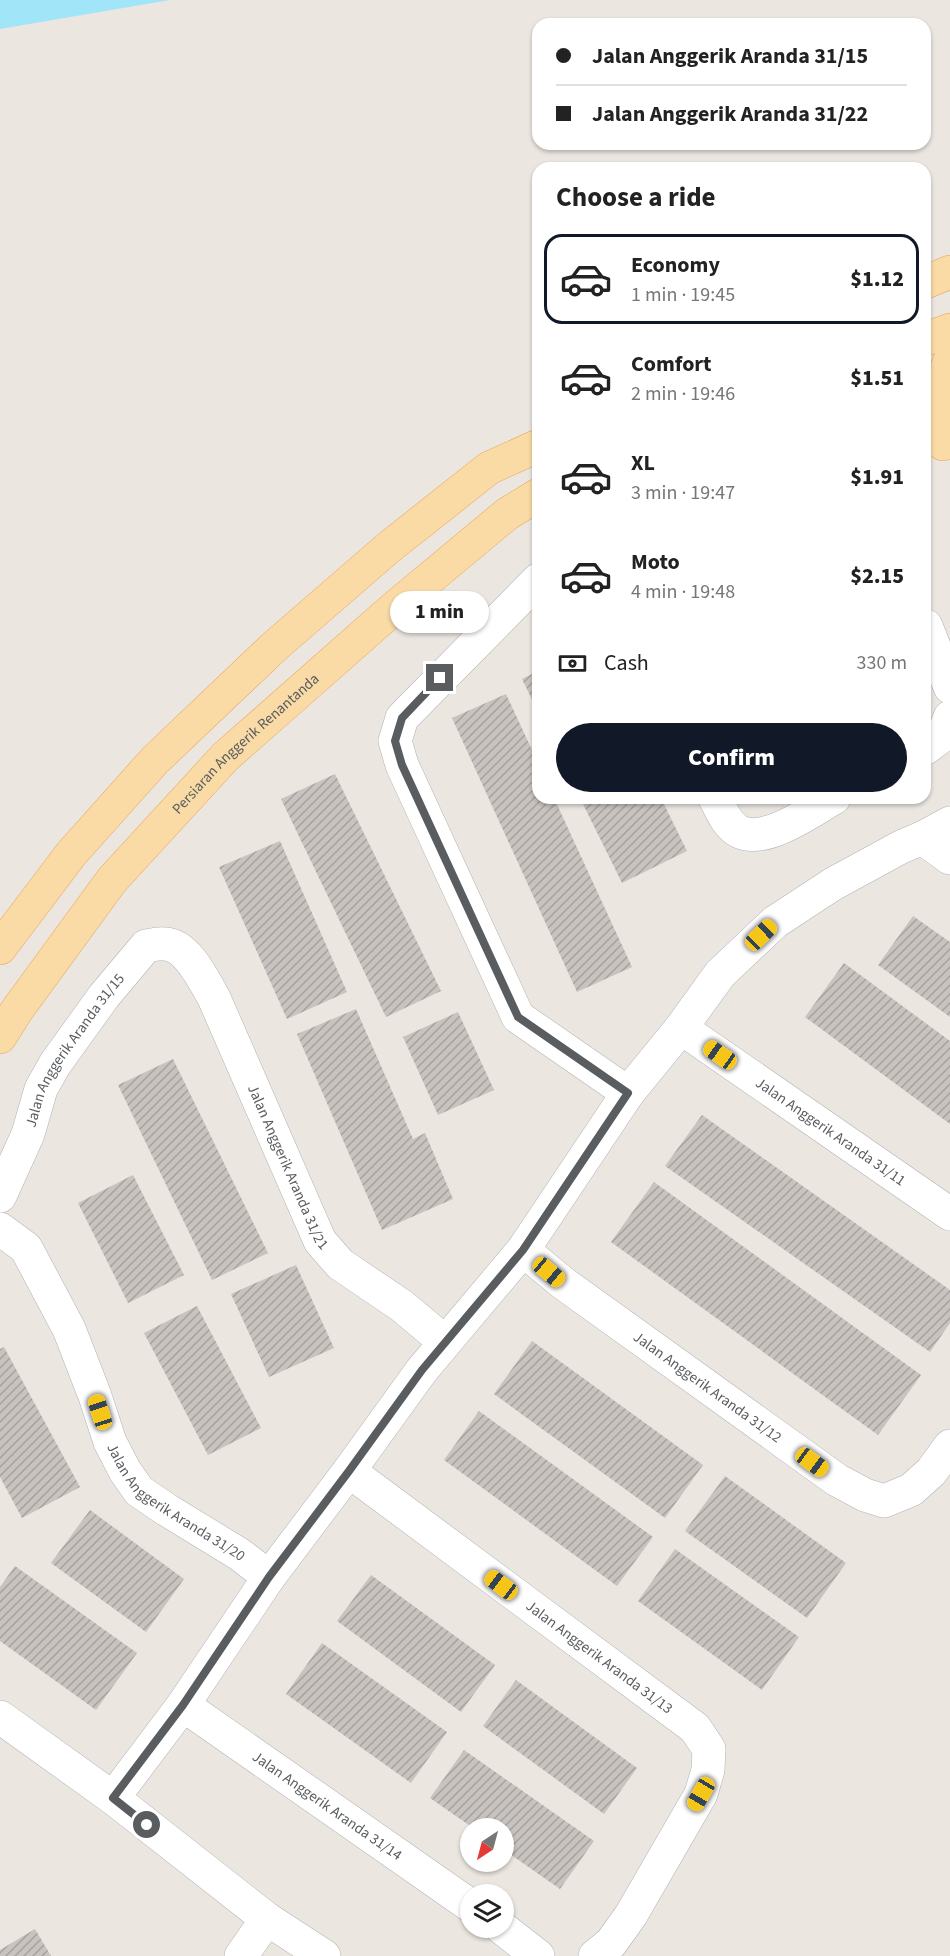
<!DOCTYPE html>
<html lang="en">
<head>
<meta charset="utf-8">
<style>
  body { margin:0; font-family:"Source Sans 3",sans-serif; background:#f6f6f6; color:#222; height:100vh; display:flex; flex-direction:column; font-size:22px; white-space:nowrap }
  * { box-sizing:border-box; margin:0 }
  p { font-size:20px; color:#767676 }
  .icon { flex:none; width:33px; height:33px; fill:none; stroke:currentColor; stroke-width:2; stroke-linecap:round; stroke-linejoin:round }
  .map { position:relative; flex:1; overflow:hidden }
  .sheet { position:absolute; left:532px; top:162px; width:399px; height:642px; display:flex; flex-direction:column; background:#fff; border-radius:18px; box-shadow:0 2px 4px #0004 }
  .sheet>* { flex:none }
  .hud { position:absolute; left:532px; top:18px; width:399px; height:132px; border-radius:18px; box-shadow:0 2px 4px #0004; display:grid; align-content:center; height:132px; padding:0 24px; background:#fff }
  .needle { width:39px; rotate:216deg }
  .buttons { position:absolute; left:460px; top:1818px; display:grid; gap:12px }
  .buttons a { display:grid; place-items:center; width:54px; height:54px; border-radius:50%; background:#fff; box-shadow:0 2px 4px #0004; font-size:30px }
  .end { position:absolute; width:27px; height:27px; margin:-14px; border:8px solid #595d60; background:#fff; box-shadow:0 0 0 3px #fff }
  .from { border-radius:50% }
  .bubble { position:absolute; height:42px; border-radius:21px; background:#fff; box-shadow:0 2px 4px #0004; font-size:20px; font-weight:800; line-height:42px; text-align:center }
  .car { position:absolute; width:18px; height:36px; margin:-18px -9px; border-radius:8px; box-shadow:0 0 4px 2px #0007; background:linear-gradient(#f5c518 24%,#345 0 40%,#f5c518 0 76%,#345 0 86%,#f5c518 0) }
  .hud b { display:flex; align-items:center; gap:21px; height:57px; font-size:22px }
  .hud b+b { border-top:2px solid #e0e0e0 }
  .hud i { width:15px; height:15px; background:#222 }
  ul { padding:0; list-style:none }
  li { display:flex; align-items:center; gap:18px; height:90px; margin:0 12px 9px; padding:0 12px; border:3px solid transparent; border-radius:18px }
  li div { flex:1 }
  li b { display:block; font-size:22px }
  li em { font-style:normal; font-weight:800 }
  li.current { border-color:#111827 }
  li>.icon { width:54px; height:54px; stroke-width:1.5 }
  h2 { padding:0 24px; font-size:27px; line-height:72px }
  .pay { display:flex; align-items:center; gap:15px; height:66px; padding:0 24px; font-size:22px }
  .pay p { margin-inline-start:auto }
  .primary-button { display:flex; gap:12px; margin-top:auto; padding:12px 24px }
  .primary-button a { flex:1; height:69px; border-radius:36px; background:#111827; color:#fff; font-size:24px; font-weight:800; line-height:69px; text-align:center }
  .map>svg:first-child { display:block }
</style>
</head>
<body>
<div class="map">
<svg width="950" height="1956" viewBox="0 0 950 1956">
  <defs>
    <pattern id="building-hatch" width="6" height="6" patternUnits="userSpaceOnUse" patternTransform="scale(1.5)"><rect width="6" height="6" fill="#c8c3bf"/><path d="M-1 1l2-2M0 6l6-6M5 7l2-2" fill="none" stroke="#a5a29f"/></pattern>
  </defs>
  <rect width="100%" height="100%" fill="#ebe6e0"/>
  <path fill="#a1e5f9" d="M 0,0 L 170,0 L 0,29 Z"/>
  <path fill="url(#building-hatch)" d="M 538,671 L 538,712 L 522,679 Z
    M 506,694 L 538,763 L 538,798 L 554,798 L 632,967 L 577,992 L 452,718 Z
    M 335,774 L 441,991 L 386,1017 L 281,799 Z
    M 580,798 L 661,798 L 687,851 L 622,883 Z
    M 280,841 L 347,992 L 287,1019 L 219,867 Z
    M 913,916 L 950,942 L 950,1017 L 878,965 Z
    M 844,963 L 950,1041 L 950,1124 L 805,1017 Z
    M 356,1009 L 413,1139 L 425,1133 L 453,1199 L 382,1230 L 297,1034 Z
    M 458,1012 L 494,1090 L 438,1115 L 403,1037 Z
    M 173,1059 L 268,1253 L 212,1280 L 118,1085 Z
    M 702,1115 L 950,1290 L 950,1323 L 930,1352 L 665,1166 Z
    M 133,1175 L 184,1275 L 128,1303 L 78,1203 Z
    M 654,1182 L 921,1375 L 878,1435 L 611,1242 Z
    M 296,1265 L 334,1348 L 269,1377 L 231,1294 Z
    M 197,1306 L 261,1428 L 208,1455 L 144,1333 Z
    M 532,1341 L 703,1465 L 665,1518 L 494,1394 Z
    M 4,1347 L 80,1487 L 22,1518 L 0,1477 L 0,1349 Z
    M 479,1411 L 653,1537 L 617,1586 L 444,1460 Z
    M 725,1476 L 846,1563 L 807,1618 L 685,1531 Z
    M 90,1510 L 184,1579 L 146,1632 L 51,1563 Z
    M 675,1549 L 799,1637 L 762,1690 L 638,1601 Z
    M 15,1566 L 137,1653 L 96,1710 L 0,1641 L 0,1587 Z
    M 371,1575 L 495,1665 L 461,1712 L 337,1621 Z
    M 322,1643 L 447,1732 L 411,1783 L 286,1694 Z
    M 516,1680 L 637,1768 L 604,1814 L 483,1726 Z
    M 464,1750 L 594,1841 L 560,1889 L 504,1850 L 504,1828 L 473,1828 L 430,1798 Z
    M 35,1929 L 51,1956 L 0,1956 L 0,1950 Z"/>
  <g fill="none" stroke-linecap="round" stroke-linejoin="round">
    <defs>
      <g id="minor">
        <path d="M 538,580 L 402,718 L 395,741 L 402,765 L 518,1017 L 628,1093"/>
        <path d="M 926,626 L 950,687"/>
        <path d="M 926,748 L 943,735 L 950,717"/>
        <path d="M 715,798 C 721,810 727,826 740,832 C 766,844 811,811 834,798"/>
        <path d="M 922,838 L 950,858"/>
        <path id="s1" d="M 681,1028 L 950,1214"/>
        <path id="s2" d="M 0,1196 L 28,1134 L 41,1089 L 55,1064 L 104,996 L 146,946 C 152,945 159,943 165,944 C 188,945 204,981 214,998 L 320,1241 L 340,1264 L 402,1306 L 445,1342"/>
        <path id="s3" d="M 0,1229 L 26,1248 L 69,1329 L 95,1396 L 110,1442 L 125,1471 L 139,1491 L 167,1510 L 239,1554 L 269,1577"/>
        <path id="s4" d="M 523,1250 L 563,1283 L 837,1480 L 865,1495 L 884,1501 L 911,1490 L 931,1472 L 950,1446"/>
        <path id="s5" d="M 349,1471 L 695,1728 L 709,1749 L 708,1770 L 701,1794 L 631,1915 L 611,1943 L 595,1956"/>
        <path id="s6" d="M 183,1705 L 471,1906"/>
        <path d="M 0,1717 L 113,1798 L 267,1919 L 324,1956"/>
        <path d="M 113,1798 L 183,1705 L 269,1577 L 349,1471 L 422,1370 L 523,1250 L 628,1093 L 681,1028 L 720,974 L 775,922 L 833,884 L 901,847 L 922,838 L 950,823"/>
        <path d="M 502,1928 L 538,1956"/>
        <path d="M 241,1956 L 267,1919"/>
      </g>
      <g id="major">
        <path d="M 926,282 L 950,272"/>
        <path d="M 926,339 L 950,330"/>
        <path d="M 943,444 C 942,416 937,385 950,360"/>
        <path d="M 0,948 L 71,854 L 155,760 L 275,646 L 388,548 L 489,468 L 538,446"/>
        <path id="s7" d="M 0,1037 L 17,1010 L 112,880 L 225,757 L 394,608 L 507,514 L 538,495"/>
      </g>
    </defs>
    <use href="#minor" stroke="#b1b4b7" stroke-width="34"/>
    <use href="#major" stroke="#e8a45c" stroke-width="34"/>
    <use href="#minor" stroke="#fff" stroke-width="33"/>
    <use href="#major" stroke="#fadba6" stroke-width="33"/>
  </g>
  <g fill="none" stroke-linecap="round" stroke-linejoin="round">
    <path stroke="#595d60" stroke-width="8" d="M 147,1825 L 113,1798 L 183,1705 L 269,1577 L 349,1471 L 422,1370 L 523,1250 L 628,1093 L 518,1017 L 402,765 L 395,741 L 402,718 L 440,678"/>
  </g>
  <g text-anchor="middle" stroke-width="6" stroke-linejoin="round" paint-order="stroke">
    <g font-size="15" fill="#595d60" stroke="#fff">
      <text dy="5" stroke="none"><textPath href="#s7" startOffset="384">Persiaran Anggerik Renantanda</textPath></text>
      <text dy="5" stroke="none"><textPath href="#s2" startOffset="165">Jalan Anggerik Aranda 31/15</textPath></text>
      <text dy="5" stroke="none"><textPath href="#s1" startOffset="182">Jalan Anggerik Aranda 31/11</textPath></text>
      <text dy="5" stroke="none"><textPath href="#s2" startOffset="572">Jalan Anggerik Aranda 31/21</textPath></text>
      <text dy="5" stroke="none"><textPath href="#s4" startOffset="230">Jalan Anggerik Aranda 31/12</textPath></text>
      <text dy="5" stroke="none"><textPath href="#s3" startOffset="336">Jalan Anggerik Aranda 31/20</textPath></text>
      <text dy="5" stroke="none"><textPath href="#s5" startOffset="312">Jalan Anggerik Aranda 31/13</textPath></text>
      <text dy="5" stroke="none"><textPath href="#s6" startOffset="176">Jalan Anggerik Aranda 31/14</textPath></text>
    </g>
  </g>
</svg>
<div class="buttons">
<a><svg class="needle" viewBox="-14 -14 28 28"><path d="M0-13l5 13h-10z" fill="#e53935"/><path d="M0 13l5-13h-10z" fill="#767676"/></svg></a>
<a><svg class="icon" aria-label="layers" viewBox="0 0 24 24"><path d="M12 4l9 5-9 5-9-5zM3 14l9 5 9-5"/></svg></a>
</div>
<i class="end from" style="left:147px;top:1825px"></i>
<i class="end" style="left:440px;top:678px"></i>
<div class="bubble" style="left:390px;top:591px;width:99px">1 min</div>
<i class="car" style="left:761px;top:935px;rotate:46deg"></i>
<i class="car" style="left:720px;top:1055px;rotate:305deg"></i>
<i class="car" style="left:549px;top:1272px;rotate:130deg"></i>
<i class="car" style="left:100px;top:1412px;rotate:342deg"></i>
<i class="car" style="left:812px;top:1462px;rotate:126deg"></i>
<i class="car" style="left:501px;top:1585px;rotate:307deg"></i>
<i class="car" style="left:701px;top:1794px;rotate:210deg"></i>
<div class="hud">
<b><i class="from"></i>Jalan Anggerik Aranda 31/15</b>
<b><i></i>Jalan Anggerik Aranda 31/22</b>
</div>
<section class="sheet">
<h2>Choose a ride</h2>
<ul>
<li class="current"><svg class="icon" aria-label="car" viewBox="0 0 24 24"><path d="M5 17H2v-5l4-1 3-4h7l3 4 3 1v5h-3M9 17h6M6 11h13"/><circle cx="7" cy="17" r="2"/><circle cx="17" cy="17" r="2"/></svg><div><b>Economy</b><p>1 min · 19:45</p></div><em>$1.12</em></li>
<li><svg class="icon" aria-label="car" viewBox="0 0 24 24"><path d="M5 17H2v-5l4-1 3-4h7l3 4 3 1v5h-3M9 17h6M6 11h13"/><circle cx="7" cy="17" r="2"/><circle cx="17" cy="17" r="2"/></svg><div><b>Comfort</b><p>2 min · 19:46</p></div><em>$1.51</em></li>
<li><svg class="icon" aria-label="car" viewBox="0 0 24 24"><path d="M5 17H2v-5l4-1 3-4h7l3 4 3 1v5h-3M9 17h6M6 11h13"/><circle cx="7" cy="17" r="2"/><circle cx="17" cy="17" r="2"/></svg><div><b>XL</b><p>3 min · 19:47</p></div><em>$1.91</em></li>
<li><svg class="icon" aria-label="car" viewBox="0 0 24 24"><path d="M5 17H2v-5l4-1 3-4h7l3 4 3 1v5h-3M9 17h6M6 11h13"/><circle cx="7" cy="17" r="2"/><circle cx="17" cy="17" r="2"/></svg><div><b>Moto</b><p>4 min · 19:48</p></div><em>$2.15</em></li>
</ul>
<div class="pay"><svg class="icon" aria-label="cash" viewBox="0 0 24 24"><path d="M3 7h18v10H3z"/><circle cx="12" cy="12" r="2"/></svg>Cash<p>330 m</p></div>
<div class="primary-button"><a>Confirm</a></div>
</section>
</div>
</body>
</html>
